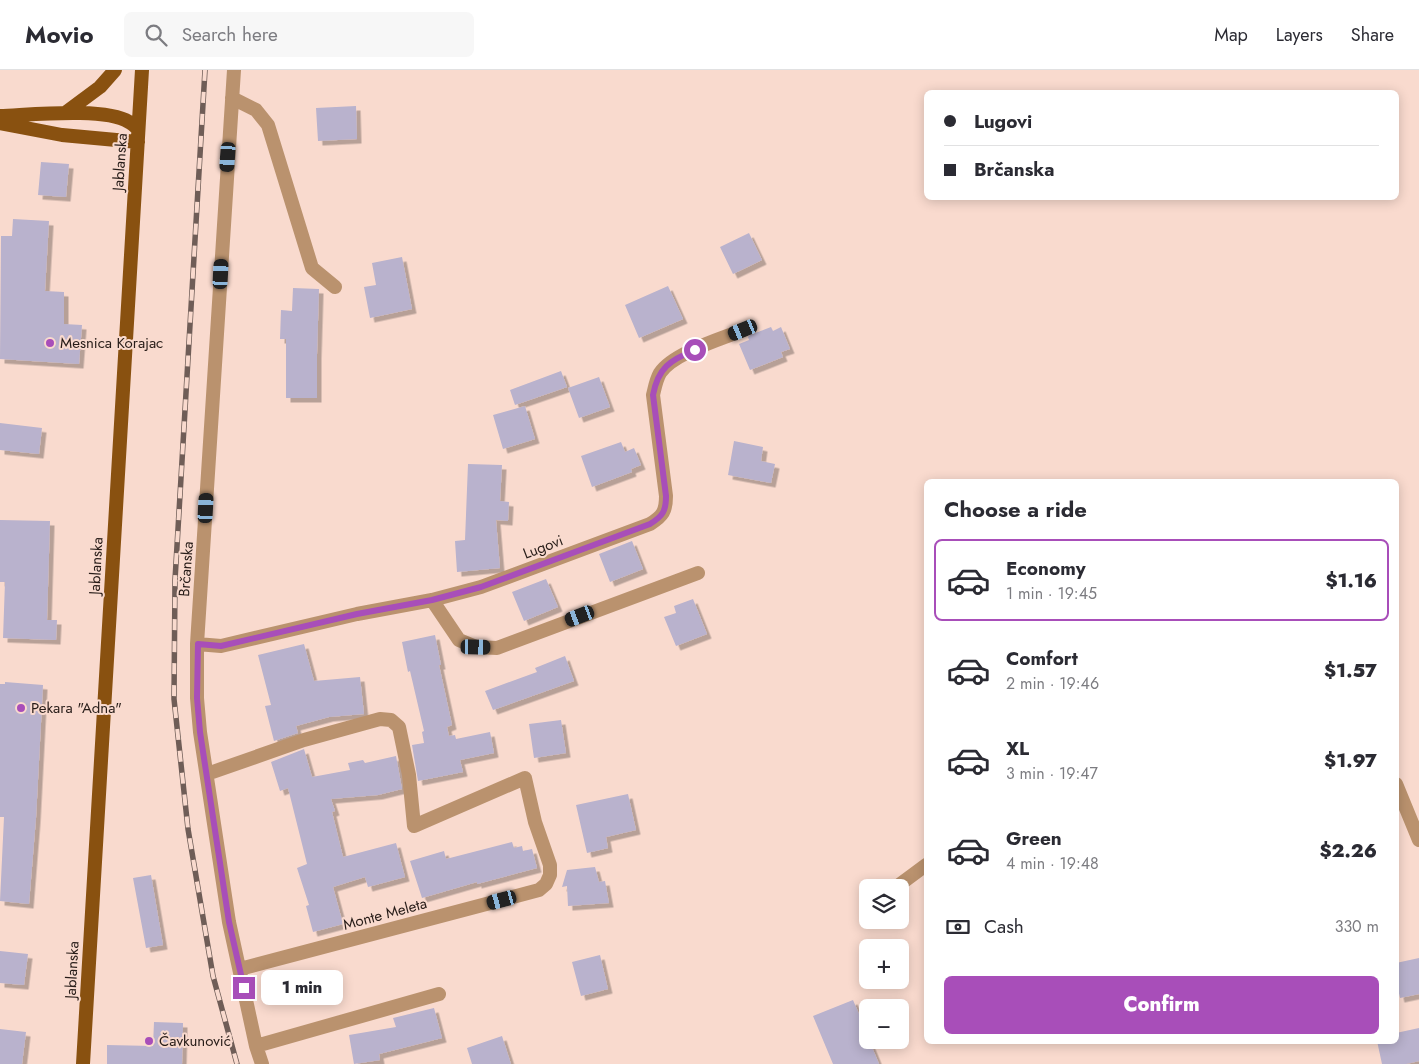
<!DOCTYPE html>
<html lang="en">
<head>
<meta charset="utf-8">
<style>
  body { margin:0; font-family:Jost,sans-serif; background:#f7f7f7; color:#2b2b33; height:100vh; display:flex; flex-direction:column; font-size:19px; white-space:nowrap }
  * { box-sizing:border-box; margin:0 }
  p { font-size:16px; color:#7c7c81 }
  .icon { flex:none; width:28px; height:28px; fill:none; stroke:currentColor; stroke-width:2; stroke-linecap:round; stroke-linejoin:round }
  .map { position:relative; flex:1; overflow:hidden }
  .side { position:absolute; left:924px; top:409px; width:475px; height:565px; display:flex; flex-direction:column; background:#fff; border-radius:8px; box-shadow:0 2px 12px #0003 }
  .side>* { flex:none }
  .hud { position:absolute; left:924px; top:20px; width:475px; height:110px; border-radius:8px; box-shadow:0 2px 12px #0003; display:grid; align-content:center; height:110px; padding:0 20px; background:#fff }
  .buttons { position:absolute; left:859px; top:809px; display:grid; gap:10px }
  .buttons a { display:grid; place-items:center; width:50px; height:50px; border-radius:8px; background:#fff; box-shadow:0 2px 12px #0003; font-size:25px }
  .end { position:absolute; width:22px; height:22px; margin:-11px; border:6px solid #a84eb9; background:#fff; box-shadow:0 0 0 2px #fff }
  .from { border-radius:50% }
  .bubble { position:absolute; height:35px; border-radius:8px; background:#fff; box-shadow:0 2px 12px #0003; font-size:16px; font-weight:800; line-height:35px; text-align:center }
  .car { position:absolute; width:15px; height:30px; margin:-15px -8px; border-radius:6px; box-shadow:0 0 4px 1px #0007; background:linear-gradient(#222 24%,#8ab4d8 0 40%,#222 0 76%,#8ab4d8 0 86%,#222 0) }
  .hud b { display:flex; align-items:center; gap:18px; height:48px; font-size:19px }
  .hud b+b { border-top:1px solid #e1e1e2 }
  .hud i { width:12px; height:12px; background:#2b2b33 }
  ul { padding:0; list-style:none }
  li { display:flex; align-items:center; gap:15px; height:82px; margin:0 10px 8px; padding:0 10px; border:2px solid transparent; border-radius:8px }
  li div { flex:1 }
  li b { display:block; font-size:19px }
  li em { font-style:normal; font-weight:800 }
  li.active { border-color:#a84eb9 }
  li>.icon { width:45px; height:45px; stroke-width:1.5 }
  h2 { padding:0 20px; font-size:22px; line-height:60px }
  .pay { display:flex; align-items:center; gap:12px; height:55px; padding:0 20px; font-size:19px }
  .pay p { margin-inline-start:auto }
  .button { display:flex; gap:10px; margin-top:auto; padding:10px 20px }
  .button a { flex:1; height:58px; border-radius:8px; background:#a84eb9; color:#fff; font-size:20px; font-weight:800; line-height:58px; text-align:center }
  header { display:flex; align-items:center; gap:30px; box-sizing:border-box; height:70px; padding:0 25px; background:#fff; border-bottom:1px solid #e1e1e2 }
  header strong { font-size:24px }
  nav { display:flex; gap:28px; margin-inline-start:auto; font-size:18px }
  .search { width:350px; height:45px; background:#f7f7f7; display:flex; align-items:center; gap:12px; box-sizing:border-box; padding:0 18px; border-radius:8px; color:#7c7c81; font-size:19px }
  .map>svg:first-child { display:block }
</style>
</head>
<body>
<header>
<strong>Movio</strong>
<div class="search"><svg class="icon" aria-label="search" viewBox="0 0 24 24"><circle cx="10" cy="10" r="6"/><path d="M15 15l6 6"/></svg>Search here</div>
<nav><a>Map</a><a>Layers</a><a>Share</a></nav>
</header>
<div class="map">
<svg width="1419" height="994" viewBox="0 0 1419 994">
  <defs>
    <filter id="shadow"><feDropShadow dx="4.5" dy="4.5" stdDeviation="0" flood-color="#0004"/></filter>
  </defs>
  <rect width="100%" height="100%" fill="#f9dace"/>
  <path fill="#b9b2cd" filter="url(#shadow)" d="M 356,36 L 357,69 L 318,71 L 316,38 Z
    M 41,92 L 69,94 L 66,127 L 38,125 Z
    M 13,149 L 49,151 L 45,221 L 64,222 L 64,254 L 82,255 L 79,294 L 0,289 L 1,166 L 12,166 Z
    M 749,163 L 762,190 L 733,204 L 720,177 Z
    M 402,187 L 412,239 L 370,248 L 364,217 L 376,215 L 372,193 Z
    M 668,216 L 683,249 L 639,268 L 625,235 Z
    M 293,218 L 319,219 L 317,284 L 317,328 L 286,328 L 286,269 L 280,269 L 281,240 L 292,241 Z
    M 771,257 L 773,261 L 781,257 L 790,279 L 781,282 L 783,287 L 750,300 L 739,274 L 749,270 L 748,267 L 750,265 Z
    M 561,301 L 567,317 L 515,335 L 510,320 Z
    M 599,307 L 610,337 L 579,348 L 568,318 Z
    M 525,336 L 535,369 L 503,379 L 493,345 Z
    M 0,353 L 42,358 L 39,384 L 0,380 Z
    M 734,371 L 763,377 L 761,391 L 775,394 L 771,413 L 728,405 Z
    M 621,372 L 625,382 L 634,378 L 641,395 L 631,399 L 632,402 L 592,417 L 581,386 Z
    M 468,394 L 502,395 L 500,431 L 509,432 L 508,451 L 496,450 L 500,498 L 457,502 L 455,471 L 465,470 Z
    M 0,450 L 50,451 L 47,550 L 57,550 L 56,570 L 3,568 L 5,512 L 0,512 Z
    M 632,471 L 643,499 L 610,512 L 599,484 Z
    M 546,509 L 558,537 L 524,551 L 512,522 Z
    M 693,529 L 707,564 L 676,576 L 664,547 L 676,543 L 674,536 Z
    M 435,565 L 441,595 L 439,595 L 452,655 L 447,657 L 449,666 L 455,665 L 456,669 L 490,662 L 494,683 L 460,690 L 463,702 L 418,711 L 412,675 L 424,673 L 422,662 L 424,661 L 410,601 L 408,602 L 402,572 Z
    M 304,574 L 314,611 L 360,607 L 364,644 L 329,647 L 296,656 L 298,663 L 274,671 L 265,636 L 271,635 L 258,585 Z
    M 565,586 L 574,611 L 493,640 L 485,621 L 537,602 L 535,598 Z
    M 5,612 L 43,615 L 36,748 L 29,834 L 0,831 L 4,747 L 0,747 L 0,614 L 5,614 Z
    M 561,650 L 566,683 L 534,688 L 529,654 Z
    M 304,679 L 312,707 L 350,700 L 348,693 L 363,690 L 365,693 L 396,686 L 402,719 L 378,725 L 331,729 L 335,741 L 332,742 L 343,787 L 396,773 L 405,807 L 368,817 L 365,807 L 333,817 L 343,854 L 313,862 L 306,836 L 309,835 L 297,798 L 307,794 L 288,718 L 280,721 L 271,692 Z
    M 628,724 L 636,760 L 606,767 L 608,778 L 587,783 L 576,735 Z
    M 512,772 L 514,778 L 522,776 L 523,781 L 532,779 L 537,798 L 477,814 L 477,812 L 422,828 L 410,791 L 444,781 L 446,789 Z
    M 595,797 L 599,812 L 605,811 L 609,833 L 568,836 L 567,816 L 562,817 L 567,800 Z
    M 151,805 L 163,875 L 146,878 L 133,808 Z
    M 0,881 L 28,884 L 24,915 L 0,913 Z
    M 600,885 L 608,919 L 581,926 L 572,892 Z
    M 1419,888 L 1419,924 L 1400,928 L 1396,910 L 1396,893 Z
    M 853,930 L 868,965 L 868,970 L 869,970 L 879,994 L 833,994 L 813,946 Z
    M 434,938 L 442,968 L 379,984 L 380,990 L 354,994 L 349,965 L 396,957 L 393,948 Z
    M 154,952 L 183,953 L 182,994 L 107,994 L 107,975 L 153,976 Z
    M 1419,958 L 1419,991 L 1406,994 L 1382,994 L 1377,971 L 1396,971 L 1396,963 Z
    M 0,959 L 26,962 L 22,994 L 0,994 Z
    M 502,966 L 511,994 L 472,994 L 467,978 Z"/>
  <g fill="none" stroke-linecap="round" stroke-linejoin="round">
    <path stroke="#ba926e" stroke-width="14" d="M 234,0 L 197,574 L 197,628 L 200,662 L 229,852 L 256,976 L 262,994
      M 232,28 L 256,40 L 268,55 L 312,198 L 335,217
      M 432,530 L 459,570 L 476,577 L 497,578 L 698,503
      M 197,574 L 221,576 L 357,544 L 432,530 L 481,517 L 650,454 C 663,446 666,441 666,426 L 653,325 C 655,317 656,310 660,303 C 673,283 721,269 743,260
      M 207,704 L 304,670 L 380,649 L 391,650 L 399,657 L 409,705 L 414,756 L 525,708 L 535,752 L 550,795 L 550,805 L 546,814 L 539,820 L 240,899
      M 1396,714 L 1419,770
      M 895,818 L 926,795
      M 256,976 L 439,924"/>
    <path stroke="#895110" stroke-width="14" d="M 65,43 L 100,17 L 115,0
      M 0,46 C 30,45 105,37 129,52 C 133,54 136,57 138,59
      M 0,53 L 62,65 L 138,72
      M 83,994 L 142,0"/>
    <defs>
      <path id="rail" d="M 205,0 L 175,510 L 174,629 L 188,759 L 213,906 L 237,994"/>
    </defs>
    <use href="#rail" stroke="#6f5d57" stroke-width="5.5"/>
    <use href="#rail" stroke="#f9dace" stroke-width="4" stroke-dasharray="11" stroke-linecap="butt"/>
  </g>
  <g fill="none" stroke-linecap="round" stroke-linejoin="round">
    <path stroke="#a84eb9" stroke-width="6" d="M 244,918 L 229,852 L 200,662 L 197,628 L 198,574 L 221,576 L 357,544 L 432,530 L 481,517 L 650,454 C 663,446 666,441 666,426 L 653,325 C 658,298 670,290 695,280"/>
  </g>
  <g fill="#a84eb9" stroke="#f9dace" stroke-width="2">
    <circle cx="50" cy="273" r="5"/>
    <circle cx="21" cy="638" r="5"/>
    <circle cx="149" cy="971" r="5"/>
  </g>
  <g text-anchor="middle" stroke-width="4" stroke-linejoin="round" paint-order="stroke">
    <g font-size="15" fill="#271c18" stroke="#f9dace">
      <text transform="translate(120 92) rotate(-86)" y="5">Jablanska</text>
      <text transform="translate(543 477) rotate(-21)" y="5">Lugovi</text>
      <text transform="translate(96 496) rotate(-87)" y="5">Jablanska</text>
      <text transform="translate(186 499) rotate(-86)" y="5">Brčanska</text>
      <text transform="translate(385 844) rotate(-15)" y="5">Monte Meleta</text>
      <text transform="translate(72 900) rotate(-87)" y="5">Jablanska</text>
    </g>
    <g font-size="15" fill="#271c18" stroke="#f9dace" text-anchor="start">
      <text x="60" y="278">Mesnica Korajac</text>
      <text x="31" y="643">Pekara "Adna"</text>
      <text x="159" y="976">Čavkunović</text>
    </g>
  </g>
</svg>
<div class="buttons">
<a><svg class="icon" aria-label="layers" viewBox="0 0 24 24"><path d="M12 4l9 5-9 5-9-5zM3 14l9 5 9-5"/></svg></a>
<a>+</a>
<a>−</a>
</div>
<i class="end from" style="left:695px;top:280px"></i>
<i class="end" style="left:244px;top:918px"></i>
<div class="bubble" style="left:261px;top:900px;width:82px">1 min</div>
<i class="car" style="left:228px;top:87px;rotate:184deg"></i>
<i class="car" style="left:221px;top:204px;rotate:3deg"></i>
<i class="car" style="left:743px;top:260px;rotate:248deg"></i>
<i class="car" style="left:206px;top:438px;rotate:3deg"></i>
<i class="car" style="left:580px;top:546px;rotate:249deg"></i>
<i class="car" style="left:476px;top:577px;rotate:91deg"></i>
<i class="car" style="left:502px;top:830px;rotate:255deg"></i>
<div class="hud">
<b><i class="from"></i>Lugovi</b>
<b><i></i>Brčanska</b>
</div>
<section class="side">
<h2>Choose a ride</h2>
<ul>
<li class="active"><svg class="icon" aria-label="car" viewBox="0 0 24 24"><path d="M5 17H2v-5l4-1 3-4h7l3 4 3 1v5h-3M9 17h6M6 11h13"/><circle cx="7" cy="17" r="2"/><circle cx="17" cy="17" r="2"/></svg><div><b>Economy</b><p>1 min · 19:45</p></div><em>$1.16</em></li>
<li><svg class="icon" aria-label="car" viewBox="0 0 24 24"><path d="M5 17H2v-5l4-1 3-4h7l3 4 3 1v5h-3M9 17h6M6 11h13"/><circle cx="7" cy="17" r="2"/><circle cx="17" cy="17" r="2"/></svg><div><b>Comfort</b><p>2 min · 19:46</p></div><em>$1.57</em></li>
<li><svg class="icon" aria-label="car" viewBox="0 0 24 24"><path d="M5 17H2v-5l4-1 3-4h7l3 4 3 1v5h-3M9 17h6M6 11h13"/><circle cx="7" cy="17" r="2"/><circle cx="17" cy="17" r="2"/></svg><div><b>XL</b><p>3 min · 19:47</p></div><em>$1.97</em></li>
<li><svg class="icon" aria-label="car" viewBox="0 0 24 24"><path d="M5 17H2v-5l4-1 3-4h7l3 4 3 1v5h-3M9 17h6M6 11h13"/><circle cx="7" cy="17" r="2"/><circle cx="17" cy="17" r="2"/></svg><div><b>Green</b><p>4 min · 19:48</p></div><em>$2.26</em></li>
</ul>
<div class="pay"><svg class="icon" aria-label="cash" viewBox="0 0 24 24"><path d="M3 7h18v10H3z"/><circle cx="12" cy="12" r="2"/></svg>Cash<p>330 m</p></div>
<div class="button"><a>Confirm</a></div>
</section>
</div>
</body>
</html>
